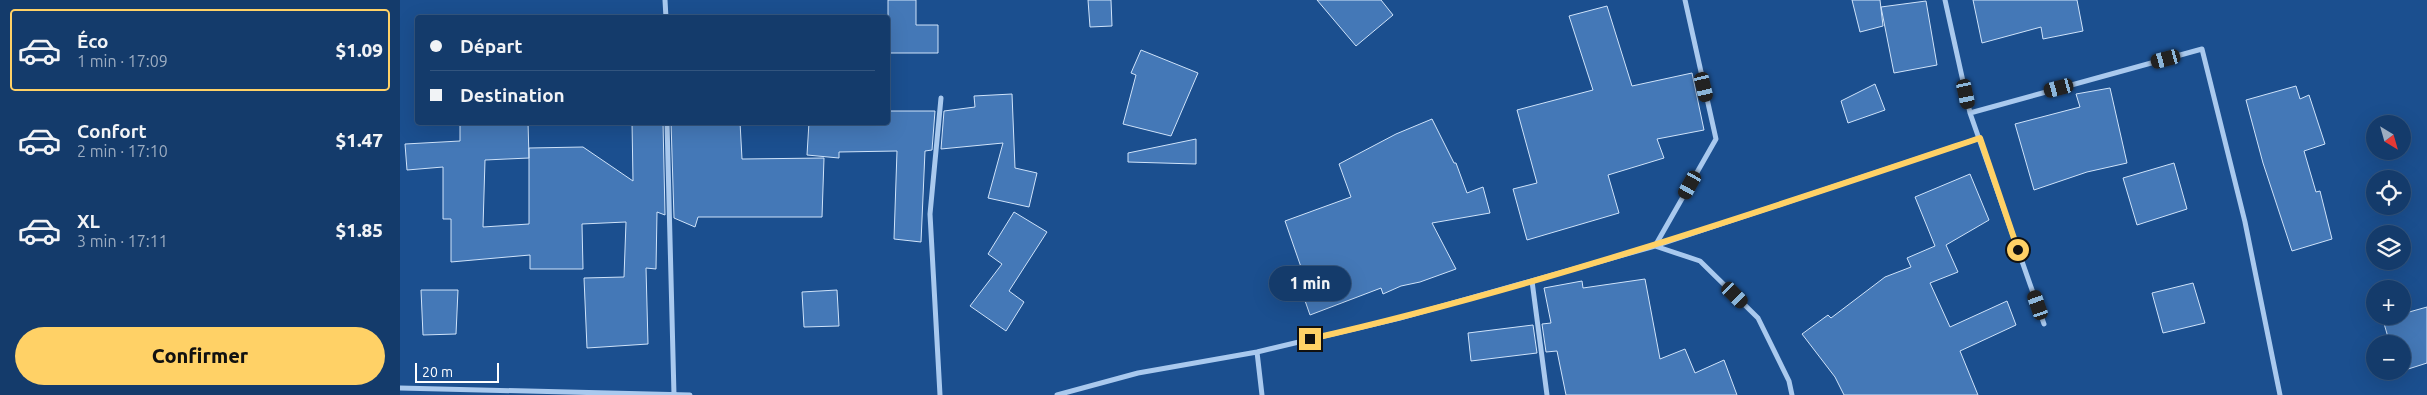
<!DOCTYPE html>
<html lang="fr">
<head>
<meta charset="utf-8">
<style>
  body { margin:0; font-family:Ubuntu,sans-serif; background:#214673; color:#f1f3f6; height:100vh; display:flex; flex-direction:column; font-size:19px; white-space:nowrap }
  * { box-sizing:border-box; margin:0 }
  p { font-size:16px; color:#9dadc1 }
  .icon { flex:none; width:28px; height:28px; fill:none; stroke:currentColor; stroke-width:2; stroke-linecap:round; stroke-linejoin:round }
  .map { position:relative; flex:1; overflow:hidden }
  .sheet { display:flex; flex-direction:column; background:#143b6b; width:400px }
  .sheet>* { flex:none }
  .guide { position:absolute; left:15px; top:15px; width:475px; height:110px; border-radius:5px; box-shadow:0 5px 20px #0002,0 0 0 1px #33557e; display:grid; align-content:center; height:110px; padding:0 15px; background:#143b6b }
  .needle { width:32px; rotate:143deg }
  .controls { position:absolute; left:1966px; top:115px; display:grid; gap:10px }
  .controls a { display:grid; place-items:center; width:45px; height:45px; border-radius:50%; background:#143b6b; box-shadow:0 5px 20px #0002,0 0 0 1px #33557e; font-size:25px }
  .scale { position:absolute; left:15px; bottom:12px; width:84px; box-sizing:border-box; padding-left:5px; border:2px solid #fff; border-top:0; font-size:14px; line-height:18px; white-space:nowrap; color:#fff; -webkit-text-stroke:4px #1b4f8f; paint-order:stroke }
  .end { position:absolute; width:22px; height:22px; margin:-11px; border:6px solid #ffd166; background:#111; box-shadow:0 0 0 2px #111 }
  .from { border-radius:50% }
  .bubble { position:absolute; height:35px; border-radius:18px; background:#143b6b; box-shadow:0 5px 20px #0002,0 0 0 1px #33557e; font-size:16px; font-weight:800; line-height:35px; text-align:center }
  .car { position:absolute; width:15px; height:30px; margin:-15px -8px; border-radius:6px; box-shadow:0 0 4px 1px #0007; background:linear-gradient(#222 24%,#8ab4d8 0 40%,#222 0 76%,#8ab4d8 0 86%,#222 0) }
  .guide b { display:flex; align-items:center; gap:18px; height:48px; font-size:19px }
  .guide b+b { border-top:1px solid #33557e }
  .guide i { width:12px; height:12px; background:#f1f3f6 }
  ul { padding:9px 0 0; list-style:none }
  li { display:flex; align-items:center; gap:15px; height:82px; margin:0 10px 8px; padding:0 5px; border:2px solid transparent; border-radius:5px }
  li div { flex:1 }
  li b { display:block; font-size:19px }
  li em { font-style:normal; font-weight:800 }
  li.active { border-color:#ffd166 }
  li>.icon { width:45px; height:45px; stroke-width:1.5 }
  .button { display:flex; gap:10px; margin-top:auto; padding:10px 15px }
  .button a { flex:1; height:58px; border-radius:30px; background:#ffd166; color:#111; font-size:20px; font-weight:800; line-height:58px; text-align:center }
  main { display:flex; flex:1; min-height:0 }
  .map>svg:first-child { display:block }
</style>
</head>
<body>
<main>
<section class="sheet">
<ul>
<li class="active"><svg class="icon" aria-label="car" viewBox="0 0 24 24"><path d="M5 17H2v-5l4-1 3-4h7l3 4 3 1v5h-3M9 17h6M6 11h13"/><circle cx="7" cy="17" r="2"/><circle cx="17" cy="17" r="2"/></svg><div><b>Éco</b><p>1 min · 17:09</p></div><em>$1.09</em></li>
<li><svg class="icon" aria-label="car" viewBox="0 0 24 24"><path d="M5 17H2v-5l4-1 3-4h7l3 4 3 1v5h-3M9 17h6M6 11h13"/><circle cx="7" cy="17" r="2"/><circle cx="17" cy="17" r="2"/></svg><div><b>Confort</b><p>2 min · 17:10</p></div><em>$1.47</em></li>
<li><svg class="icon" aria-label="car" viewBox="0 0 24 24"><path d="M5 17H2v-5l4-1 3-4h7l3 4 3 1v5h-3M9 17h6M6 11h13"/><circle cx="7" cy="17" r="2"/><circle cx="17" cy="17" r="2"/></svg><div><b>XL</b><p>3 min · 17:11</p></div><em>$1.85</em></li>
</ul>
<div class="button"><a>Confirmer</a></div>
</section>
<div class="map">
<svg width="2027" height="395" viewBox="0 0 2027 395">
  <rect width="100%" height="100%" fill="#1b4f8f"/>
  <path fill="#4478b7" stroke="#cfe3fa" d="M 488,0 L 516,0 L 516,25 L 538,25 L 538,53 L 488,53 Z
    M 688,0 L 711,0 L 712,26 L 690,27 Z
    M 917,0 L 981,0 L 993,15 L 956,46 Z
    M 1452,0 L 1480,0 L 1483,26 L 1460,32 Z
    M 1573,0 L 1677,0 L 1683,31 L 1643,39 L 1641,27 L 1582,43 Z
    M 1526,1 L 1537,65 L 1494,73 L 1481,7 Z
    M 1207,6 L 1232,86 L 1292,73 L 1304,130 L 1257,139 L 1264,158 L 1208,175 L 1219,213 L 1127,240 L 1113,189 L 1137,183 L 1117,110 L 1193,90 L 1169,16 Z
    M 741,50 L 798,73 L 771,136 L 723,124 L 736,75 L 731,73 Z
    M 1475,84 L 1485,110 L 1448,123 L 1441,101 Z
    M 1896,86 L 1900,99 L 1909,95 L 1925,144 L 1904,151 L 1916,192 L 1920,191 L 1932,239 L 1892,251 L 1863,163 L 1846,100 Z
    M 1710,88 L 1727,163 L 1687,172 L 1634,190 L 1615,124 L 1680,107 L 1676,94 Z
    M 612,94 L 615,168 L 637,173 L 629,207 L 588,198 L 603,143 L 541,149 L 544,111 L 575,107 L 574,96 Z
    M 488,111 L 535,111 L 532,150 L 525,151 L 521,242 L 494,239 L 497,151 L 439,152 L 439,158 L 407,155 L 409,122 L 488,122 Z
    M 1032,119 L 1054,163 L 1056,163 L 1067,193 L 1083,187 L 1090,213 L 1032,223 L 1056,269 L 1020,282 L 1001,286 L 983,294 L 981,288 L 910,315 L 894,269 L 901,267 L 885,221 L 951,197 L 939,164 L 996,134 Z
    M 60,122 L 128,122 L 129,158 L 85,160 L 83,227 L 129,224 L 129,148 L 183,147 L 233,181 L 232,122 L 263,122 L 265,215 L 257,212 L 256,269 L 246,268 L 248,344 L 187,348 L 184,278 L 224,277 L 226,222 L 182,224 L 183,269 L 130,269 L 130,255 L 51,262 L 51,219 L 43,219 L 43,167 L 7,170 L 5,144 L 60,141 Z
    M 271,122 L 340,122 L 342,159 L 424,158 L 422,217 L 298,217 L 295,227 L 274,218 Z
    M 796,139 L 796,164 L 728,162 L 728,153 Z
    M 1774,163 L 1787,209 L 1737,225 L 1723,178 Z
    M 1570,174 L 1589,220 L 1546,245 L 1558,272 L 1530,283 L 1550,327 L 1607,301 L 1616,325 L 1560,351 L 1578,395 L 1444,395 L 1435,377 L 1402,334 L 1428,315 L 1431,318 L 1485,277 L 1511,267 L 1507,258 L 1535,246 L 1515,197 Z
    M 614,212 L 647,232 L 609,291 L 624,302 L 606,331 L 570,306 L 602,264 L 588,254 Z
    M 1245,279 L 1260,359 L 1285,349 L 1295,373 L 1324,360 L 1337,395 L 1166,395 L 1157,351 L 1146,352 L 1142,324 L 1151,323 L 1144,288 L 1182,281 L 1183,288 Z
    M 1793,283 L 1805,323 L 1763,333 L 1752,293 Z
    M 21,290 L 58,290 L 56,334 L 23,335 Z
    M 437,290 L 439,326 L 404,327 L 402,292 Z
    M 2027,307 L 2027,363 L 2002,371 L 2002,344 L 1990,344 L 1983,320 L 2002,316 L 2002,314 Z
    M 1133,325 L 1137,353 L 1071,361 L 1068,333 Z"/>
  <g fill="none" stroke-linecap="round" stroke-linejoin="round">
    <path stroke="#a9c9ee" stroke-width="5" d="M 265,0 L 266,18
      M 1285,0 L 1316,139 L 1255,246 L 1300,261 L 1358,318 L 1389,381 L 1392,395
      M 1545,0 L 1570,113 L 1644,324
      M 1570,113 L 1802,49 L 1845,222 L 1880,395
      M 267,122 L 274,395
      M 1132,281 L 1147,395
      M 857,352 L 862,395
      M 0,388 L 290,395
      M 540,395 L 530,214 L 541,98
      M 657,395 L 738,373 L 857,352 L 1000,318 L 1255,246 L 1580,138"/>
  </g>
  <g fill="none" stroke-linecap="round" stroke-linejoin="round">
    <path stroke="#ffd166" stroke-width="6" d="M 910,339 C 1138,287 1359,212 1580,138 L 1618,250"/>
  </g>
</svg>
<div class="controls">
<a><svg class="needle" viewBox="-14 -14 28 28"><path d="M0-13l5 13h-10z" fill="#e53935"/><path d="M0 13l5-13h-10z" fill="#9dadc1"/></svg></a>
<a><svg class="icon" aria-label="locate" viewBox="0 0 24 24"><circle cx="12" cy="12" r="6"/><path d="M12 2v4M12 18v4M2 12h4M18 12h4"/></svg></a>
<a><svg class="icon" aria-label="layers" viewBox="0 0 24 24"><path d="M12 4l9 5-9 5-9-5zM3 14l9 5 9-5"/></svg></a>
<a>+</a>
<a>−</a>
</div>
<div class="scale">20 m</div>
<i class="end from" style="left:1618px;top:250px"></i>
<i class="end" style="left:910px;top:339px"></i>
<div class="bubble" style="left:869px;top:266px;width:82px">1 min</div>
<i class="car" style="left:1766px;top:59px;rotate:255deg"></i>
<i class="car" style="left:1304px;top:87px;rotate:167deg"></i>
<i class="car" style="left:1659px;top:88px;rotate:255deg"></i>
<i class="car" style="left:1566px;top:94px;rotate:168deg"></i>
<i class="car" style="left:1290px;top:185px;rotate:209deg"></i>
<i class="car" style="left:1335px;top:295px;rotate:135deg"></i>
<i class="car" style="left:1638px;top:305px;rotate:341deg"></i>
<div class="guide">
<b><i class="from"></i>Départ</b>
<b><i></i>Destination</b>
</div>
</div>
</main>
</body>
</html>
